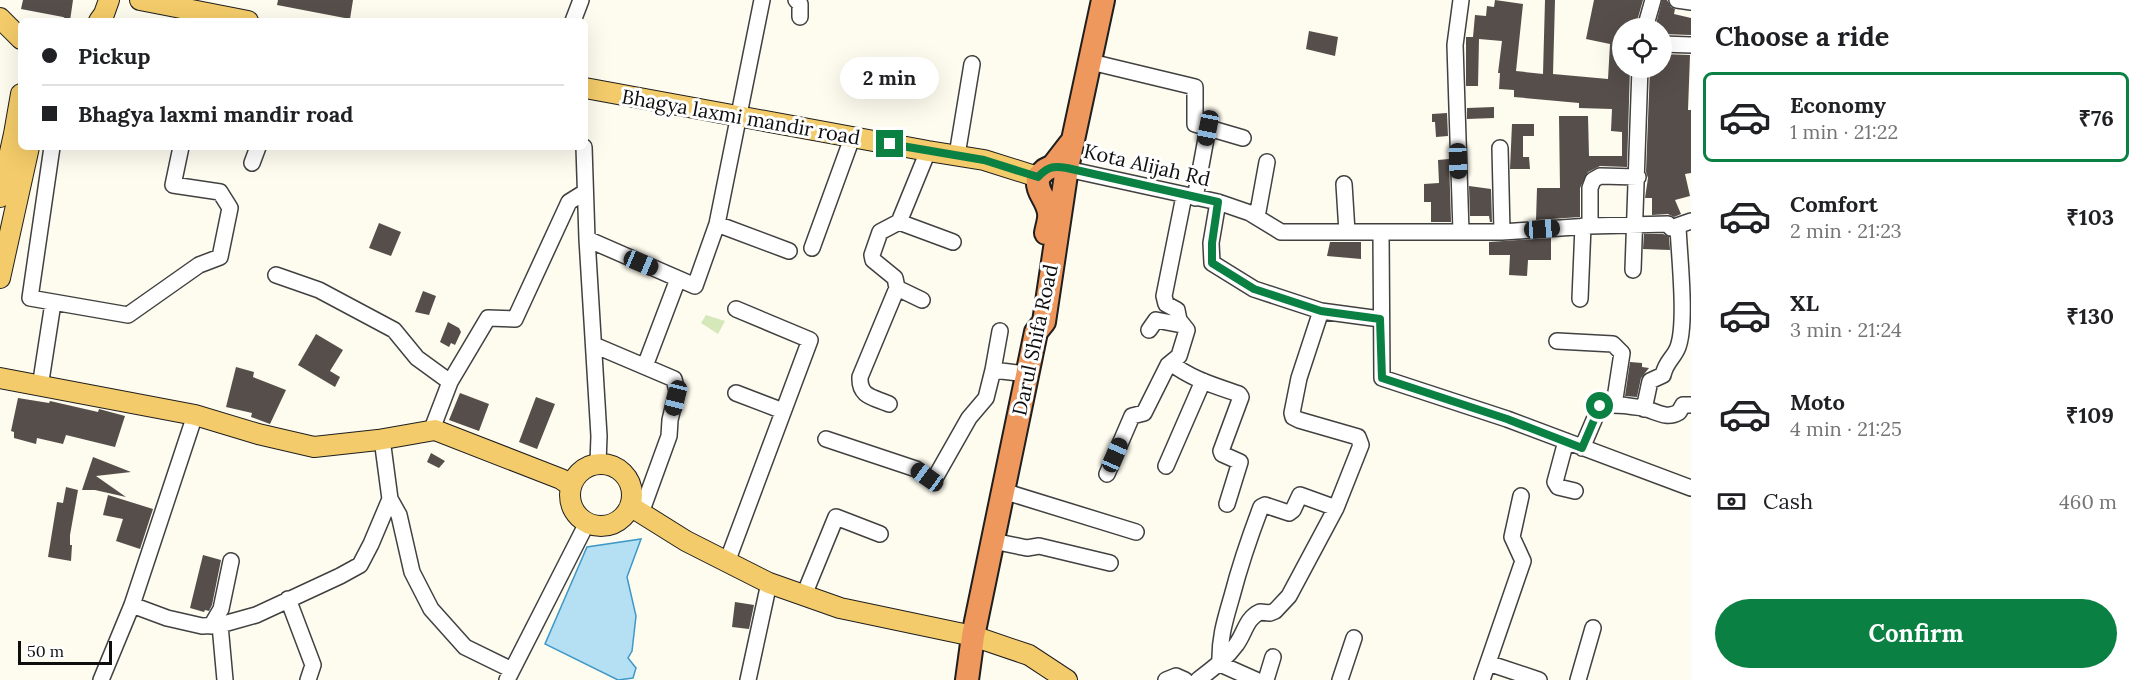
<!DOCTYPE html>
<html lang="en">
<head>
<meta charset="utf-8">
<style>
  body { margin:0; font-family:Lora,serif; background:#f6f6f6; color:#202124; height:100vh; display:flex; flex-direction:column; font-size:22px; white-space:nowrap }
  * { box-sizing:border-box; margin:0 }
  p { font-size:20px; color:#757577 }
  .icon { flex:none; width:33px; height:33px; fill:none; stroke:currentColor; stroke-width:2; stroke-linecap:round; stroke-linejoin:round }
  .map { position:relative; flex:1; overflow:hidden }
  .sheet { display:flex; flex-direction:column; background:#fff; width:450px }
  .sheet>* { flex:none }
  .banner { position:absolute; left:18px; top:18px; width:570px; height:132px; border-radius:9px; box-shadow:0 6px 24px #0002; display:grid; align-content:center; height:132px; padding:0 24px; background:#fff }
  .fabs { position:absolute; left:1612px; top:18px; display:grid; gap:12px }
  .fabs a { display:grid; place-items:center; width:60px; height:60px; border-radius:50%; background:#fff; box-shadow:0 6px 24px #0002; font-size:30px }
  .scale { position:absolute; left:18px; bottom:15px; width:94px; box-sizing:border-box; padding-left:6px; border:3px solid #0e0e0e; border-top:0; font-size:16px; line-height:21px; white-space:nowrap; color:#0e0e0e; -webkit-text-stroke:4px #fff; paint-order:stroke }
  .end { position:absolute; width:27px; height:27px; margin:-14px; border:8px solid #0b8043; background:#fff; box-shadow:0 0 0 3px #fff }
  .from { border-radius:50% }
  .bubble { position:absolute; height:42px; border-radius:21px; background:#fff; box-shadow:0 6px 24px #0002; font-size:20px; font-weight:700; line-height:42px; text-align:center }
  .car { position:absolute; width:18px; height:36px; margin:-18px -9px; border-radius:8px; box-shadow:0 0 4px 2px #0007; background:linear-gradient(#222 24%,#8ab4d8 0 40%,#222 0 76%,#8ab4d8 0 86%,#222 0) }
  .banner b { display:flex; align-items:center; gap:21px; height:57px; font-size:22px }
  .banner b+b { border-top:2px solid #e0e0e0 }
  .banner i { width:15px; height:15px; background:#202124 }
  ul { padding:0; list-style:none }
  li { display:flex; align-items:center; gap:18px; height:90px; margin:0 12px 9px; padding:0 12px; border:3px solid transparent; border-radius:9px }
  li div { flex:1 }
  li b { display:block; font-size:22px }
  li em { font-style:normal; font-weight:700 }
  li.on { border-color:#0b8043 }
  li>.icon { width:54px; height:54px; stroke-width:1.5 }
  h2 { padding:0 24px; font-size:27px; line-height:72px }
  .pay { display:flex; align-items:center; gap:15px; height:66px; padding:0 24px; font-size:22px }
  .pay p { margin-inline-start:auto }
  .cta { display:flex; gap:12px; margin-top:auto; padding:12px 24px }
  .cta a { flex:1; height:69px; border-radius:36px; background:#0b8043; color:#fff; font-size:24px; font-weight:700; line-height:69px; text-align:center }
  main { display:flex; flex:1; min-height:0 }
  .map>svg:first-child { display:block }
</style>
</head>
<body>
<main>
<div class="map">
<svg width="1691" height="680" viewBox="0 0 1691 680">
  <rect width="100%" height="100%" fill="#fefbef"/>
  <path fill="#d4e8ba" d="M 706,315 L 725,321 L 718,334 L 701,323 Z"/>
  <path fill="#b5e0f4" stroke="#3f98c8" stroke-width="1.5" d="M 641,539 L 627,577 L 636,616 L 632,651 L 628,658 L 636,668 L 633,678 L 618,680 L 545,644 L 587,547 Z"/>
  <path fill="#564e4a" d="M 23,0 L 73,0 L 70,21 L 63,17 L 21,9 Z
    M 278,0 L 353,0 L 350,19 L 277,5 Z
    M 1495,0 L 1523,4 L 1516,71 L 1543,74 L 1545,0 L 1555,0 L 1553,74 L 1608,79 L 1610,44 L 1586,39 L 1594,0 L 1643,0 L 1635,28 L 1623,28 L 1623,68 L 1630,68 L 1627,167 L 1600,166 L 1588,172 L 1580,188 L 1580,217 L 1536,220 L 1537,188 L 1560,188 L 1559,116 L 1588,116 L 1589,156 L 1622,156 L 1622,132 L 1611,131 L 1612,109 L 1579,108 L 1579,103 L 1514,97 L 1514,90 L 1499,89 L 1500,73 L 1498,73 L 1502,41 L 1479,39 L 1478,86 L 1466,86 L 1466,37 L 1473,37 L 1475,15 L 1486,16 L 1487,6 L 1494,7 Z
    M 1662,0 L 1667,0 L 1671,7 L 1675,9 L 1674,14 L 1691,18 L 1691,35 L 1662,34 L 1662,28 L 1655,28 Z
    M 1309,31 L 1338,37 L 1335,56 L 1306,49 Z
    M 1662,54 L 1690,55 L 1688,110 L 1691,110 L 1691,173 L 1685,174 L 1690,196 L 1675,200 L 1681,214 L 1674,217 L 1668,214 L 1652,215 L 1652,198 L 1645,198 L 1648,178 L 1646,172 L 1650,68 L 1662,68 Z
    M 1494,107 L 1494,118 L 1467,119 L 1467,122 L 1467,108 Z
    M 1447,113 L 1448,136 L 1436,137 L 1435,122 L 1432,122 L 1432,114 Z
    M 1512,124 L 1534,124 L 1534,136 L 1523,136 L 1523,157 L 1529,157 L 1530,169 L 1510,169 Z
    M 1449,159 L 1451,222 L 1431,222 L 1431,202 L 1424,202 L 1424,184 L 1439,183 L 1438,160 Z
    M 1469,186 L 1491,189 L 1492,222 L 1490,222 L 1489,216 L 1470,216 Z
    M 379,223 L 401,232 L 391,256 L 369,248 Z
    M 1644,234 L 1663,234 L 1669,237 L 1670,250 L 1643,249 Z
    M 1551,238 L 1551,260 L 1528,260 L 1527,276 L 1509,275 L 1510,255 L 1489,255 L 1489,242 Z
    M 1330,242 L 1361,242 L 1361,259 L 1327,256 Z
    M 423,291 L 436,296 L 429,315 L 415,312 Z
    M 448,322 L 459,328 L 461,332 L 455,345 L 451,343 L 449,347 L 440,342 Z
    M 316,334 L 343,350 L 330,371 L 340,377 L 335,387 L 298,365 Z
    M 1630,362 L 1642,363 L 1642,367 L 1649,368 L 1641,378 L 1637,397 L 1625,396 Z
    M 236,367 L 254,372 L 253,377 L 286,390 L 270,424 L 251,417 L 252,413 L 226,407 Z
    M 460,393 L 489,404 L 479,431 L 449,420 Z
    M 536,397 L 555,404 L 537,449 L 519,442 Z
    M 18,398 L 49,403 L 50,401 L 98,412 L 99,409 L 125,416 L 115,447 L 66,435 L 63,444 L 37,438 L 36,444 L 14,438 L 14,432 L 11,431 Z
    M 431,453 L 445,461 L 439,468 L 427,462 Z
    M 93,457 L 131,472 L 96,476 L 126,497 L 95,490 L 82,490 Z
    M 66,487 L 78,490 L 70,535 L 70,545 L 72,545 L 71,561 L 48,557 L 57,502 L 63,503 Z
    M 108,495 L 153,509 L 140,549 L 116,541 L 123,519 L 103,515 Z
    M 203,555 L 221,560 L 212,605 L 209,611 L 205,610 L 204,612 L 190,608 Z
    M 735,602 L 754,605 L 749,629 L 732,627 Z"/>
  <g fill="none" stroke-linecap="round" stroke-linejoin="round">
    <defs>
      <path id="minor" d="M 796,0 L 800,4 L 800,17
        M 1677,0 L 1691,2
        M 573,21 L 581,0
        M 1645,28 L 1653,0
        M 1662,44 L 1691,45
        M 1091,62 L 1195,87 L 1195,124 L 1243,138
        M 52,147 L 30,298 L 128,315 L 199,265 L 220,257 L 230,208 L 220,192 L 173,185 L 181,147
        M 584,147 L 587,239 L 599,436 L 598,463
        M 1500,148 L 1502,232
        M 928,151 L 899,222 L 953,242
        M 957,155 L 972,64
        M 252,163 L 258,147
        M 1058,167 L 1218,202 L 1250,213 L 1281,232 L 1502,232 L 1590,226 L 1668,224 L 1671,228 L 1691,221
        M 1344,184 L 1347,232
        M 1195,198 L 1208,128
        M 1218,202 L 1211,243 L 1212,263 L 1254,289 L 1321,311 L 1380,319
        M 1257,217 L 1267,162
        M 899,222 L 880,232 L 872,255 L 873,260 L 895,278 L 897,288 L 922,300
        M 717,224 L 789,251
        M 1590,226 L 1590,188 L 1593,180 L 1600,176 L 1638,177
        M 1461,232 L 1455,45 L 1461,0
        M 1381,234 L 1382,378 L 1507,419 L 1691,488
        M 587,239 L 695,286 L 717,224 L 762,0
        M 812,248 L 852,138
        M 1633,270 L 1640,68
        M 276,275 L 319,290 L 394,330 L 417,358 L 450,382
        M 1580,299 L 1583,226
        M 1149,330 L 1156,320 L 1182,325
        M 1557,341 L 1613,344 L 1622,353 L 1614,405
        M 594,345 L 674,379 L 677,391 L 670,420 L 669,436 L 641,513
        M 1171,363 C 1191,379 1216,386 1239,394 L 1241,397 L 1221,451 L 1222,454 L 1240,462 L 1227,504
        M 645,366 L 678,279
        M 993,370 L 1000,331
        M 40,387 L 53,303
        M 736,393 L 783,411
        M 889,404 C 873,397 859,397 860,377 L 897,288
        M 1644,409 L 1650,381 L 1663,375 C 1666,361 1674,358 1678,347 C 1687,322 1679,255 1678,226
        M 432,429 L 450,382 L 488,318 L 515,319 L 569,202 L 585,192
        M 826,439 L 916,469 L 927,477 L 935,478 L 969,418 L 986,398 L 993,370 L 1027,374
        M 1566,441 L 1555,482 L 1558,487 L 1575,491
        M 1582,448 L 1600,406 C 1614,403 1630,406 1643,408 C 1656,411 1666,420 1679,412 L 1683,405 L 1691,405
        M 1166,466 L 1203,381
        M 1107,474 L 1132,416 L 1144,413 L 1168,365 L 1179,356 L 1187,330 L 1179,320 L 1177,310 L 1166,304 L 1164,296 L 1184,196
        M 1003,491 L 1136,532
        M 390,499 L 399,515 L 412,572 L 431,609 L 465,647 L 512,670
        M 993,541 L 1027,548 L 1039,546 L 1110,563
        M 727,562 L 810,340 L 736,309
        M 804,595 L 836,517 L 880,534
        M 288,599 L 313,665 L 308,680
        M 132,605 L 167,618 L 202,626 L 220,625 L 256,615 L 340,576 L 360,565 L 371,544 L 390,499 L 382,439
        M 220,625 L 225,680
        M 211,626 L 221,609 L 231,561
        M 1488,663 L 1539,680
        M 101,680 L 132,605 L 195,415
        M 507,680 L 587,523
        M 748,680 L 769,583
        M 1166,680 L 1176,676 L 1185,680
        M 1198,680 C 1212,669 1226,659 1236,645 C 1245,633 1246,618 1260,612 L 1270,613 L 1275,611 L 1289,596 L 1336,508 L 1361,445 L 1358,437 L 1299,420 L 1293,417 L 1292,413 L 1299,378 L 1321,311
        M 1256,680 L 1220,664 C 1219,639 1225,620 1232,596 C 1240,565 1250,536 1261,507 L 1265,505 L 1289,513 L 1293,510 L 1300,495 L 1336,508
        M 1266,680 L 1273,657
        M 1340,680 L 1354,638
        M 1482,680 L 1523,561 L 1512,537 L 1521,496
        M 1578,680 L 1593,628"/>
      <path id="major" d="M 140,0 L 248,21
        M 0,18 L 21,39
        M 99,21 L 104,14 L 109,0
        M 585,88 L 928,151 L 984,160 L 1038,177
        M 0,197 L 14,134 L 21,94
        M 0,278 L 29,147
        M 0,378 L 195,415 L 258,434 L 314,447 L 378,440 L 435,430 L 561,479 L 571,486
        M570 495a31 31 0 1 1 62 0a31 31 0 1 1-62 0Z
        M 630,506 L 686,541 L 769,583 L 840,608 L 973,636 L 1029,655 L 1067,680"/>
      <path id="highway" d="M 1046,233 C 1047,227 1050,219 1049,213 C 1047,198 1036,194 1038,177 L 1045,170 L 1053,166 L 1070,144
        M 967,680 L 973,636 L 1036,332 L 1044,322 L 1067,168 L 1103,0"/>
    </defs>
    <use href="#minor" stroke="#414141" stroke-width="18"/>
    <use href="#major" stroke="#1f1f1f" stroke-width="22"/>
    <use href="#highway" stroke="#1f1f1f" stroke-width="26"/>
    <use href="#minor" stroke="#fff" stroke-width="15"/>
    <use href="#major" stroke="#f3cb6a" stroke-width="20"/>
    <use href="#highway" stroke="#ef985d" stroke-width="22"/>
  </g>
  <g fill="none" stroke-linecap="round" stroke-linejoin="round">
    <path stroke="#0b8043" stroke-width="8" d="M 890,144 L 984,160 L 1038,177 C 1048,166 1054,166 1067,168 L 1218,202 L 1212,243 L 1212,263 L 1254,289 L 1321,311 L 1380,319 L 1382,378 L 1507,419 L 1582,448 L 1600,406"/>
  </g>
  <g text-anchor="middle" stroke-width="6" stroke-linejoin="round" paint-order="stroke">
    <g font-size="20" fill="#0e0e0e" stroke="#fff">
      <text transform="translate(741 117) rotate(10)" y="7">Bhagya laxmi mandir road</text>
      <text transform="translate(1147 165) rotate(13)" y="7">Kota Alijah Rd</text>
      <text transform="translate(1035 340) rotate(-78)" y="7">Darul Shifa Road</text>
    </g>
  </g>
</svg>
<div class="fabs">
<a><svg class="icon" aria-label="locate" viewBox="0 0 24 24"><circle cx="12" cy="12" r="6"/><path d="M12 2v4M12 18v4M2 12h4M18 12h4"/></svg></a>
</div>
<div class="scale">50 m</div>
<i class="end from" style="left:1600px;top:406px"></i>
<i class="end" style="left:890px;top:144px"></i>
<div class="bubble" style="left:840px;top:57px;width:99px">2 min</div>
<i class="car" style="left:1208px;top:128px;rotate:191deg"></i>
<i class="car" style="left:1458px;top:161px;rotate:178deg"></i>
<i class="car" style="left:1542px;top:229px;rotate:86deg"></i>
<i class="car" style="left:641px;top:263px;rotate:113deg"></i>
<i class="car" style="left:676px;top:398px;rotate:194deg"></i>
<i class="car" style="left:1115px;top:455px;rotate:24deg"></i>
<i class="car" style="left:927px;top:477px;rotate:306deg"></i>
<div class="banner">
<b><i class="from"></i>Pickup</b>
<b><i></i>Bhagya laxmi mandir road</b>
</div>
</div>
<section class="sheet">
<h2>Choose a ride</h2>
<ul>
<li class="on"><svg class="icon" aria-label="car" viewBox="0 0 24 24"><path d="M5 17H2v-5l4-1 3-4h7l3 4 3 1v5h-3M9 17h6M6 11h13"/><circle cx="7" cy="17" r="2"/><circle cx="17" cy="17" r="2"/></svg><div><b>Economy</b><p>1 min · 21:22</p></div><em>₹76</em></li>
<li><svg class="icon" aria-label="car" viewBox="0 0 24 24"><path d="M5 17H2v-5l4-1 3-4h7l3 4 3 1v5h-3M9 17h6M6 11h13"/><circle cx="7" cy="17" r="2"/><circle cx="17" cy="17" r="2"/></svg><div><b>Comfort</b><p>2 min · 21:23</p></div><em>₹103</em></li>
<li><svg class="icon" aria-label="car" viewBox="0 0 24 24"><path d="M5 17H2v-5l4-1 3-4h7l3 4 3 1v5h-3M9 17h6M6 11h13"/><circle cx="7" cy="17" r="2"/><circle cx="17" cy="17" r="2"/></svg><div><b>XL</b><p>3 min · 21:24</p></div><em>₹130</em></li>
<li><svg class="icon" aria-label="car" viewBox="0 0 24 24"><path d="M5 17H2v-5l4-1 3-4h7l3 4 3 1v5h-3M9 17h6M6 11h13"/><circle cx="7" cy="17" r="2"/><circle cx="17" cy="17" r="2"/></svg><div><b>Moto</b><p>4 min · 21:25</p></div><em>₹109</em></li>
</ul>
<div class="pay"><svg class="icon" aria-label="cash" viewBox="0 0 24 24"><path d="M3 7h18v10H3z"/><circle cx="12" cy="12" r="2"/></svg>Cash<p>460 m</p></div>
<div class="cta"><a>Confirm</a></div>
</section>
</main>
</body>
</html>
